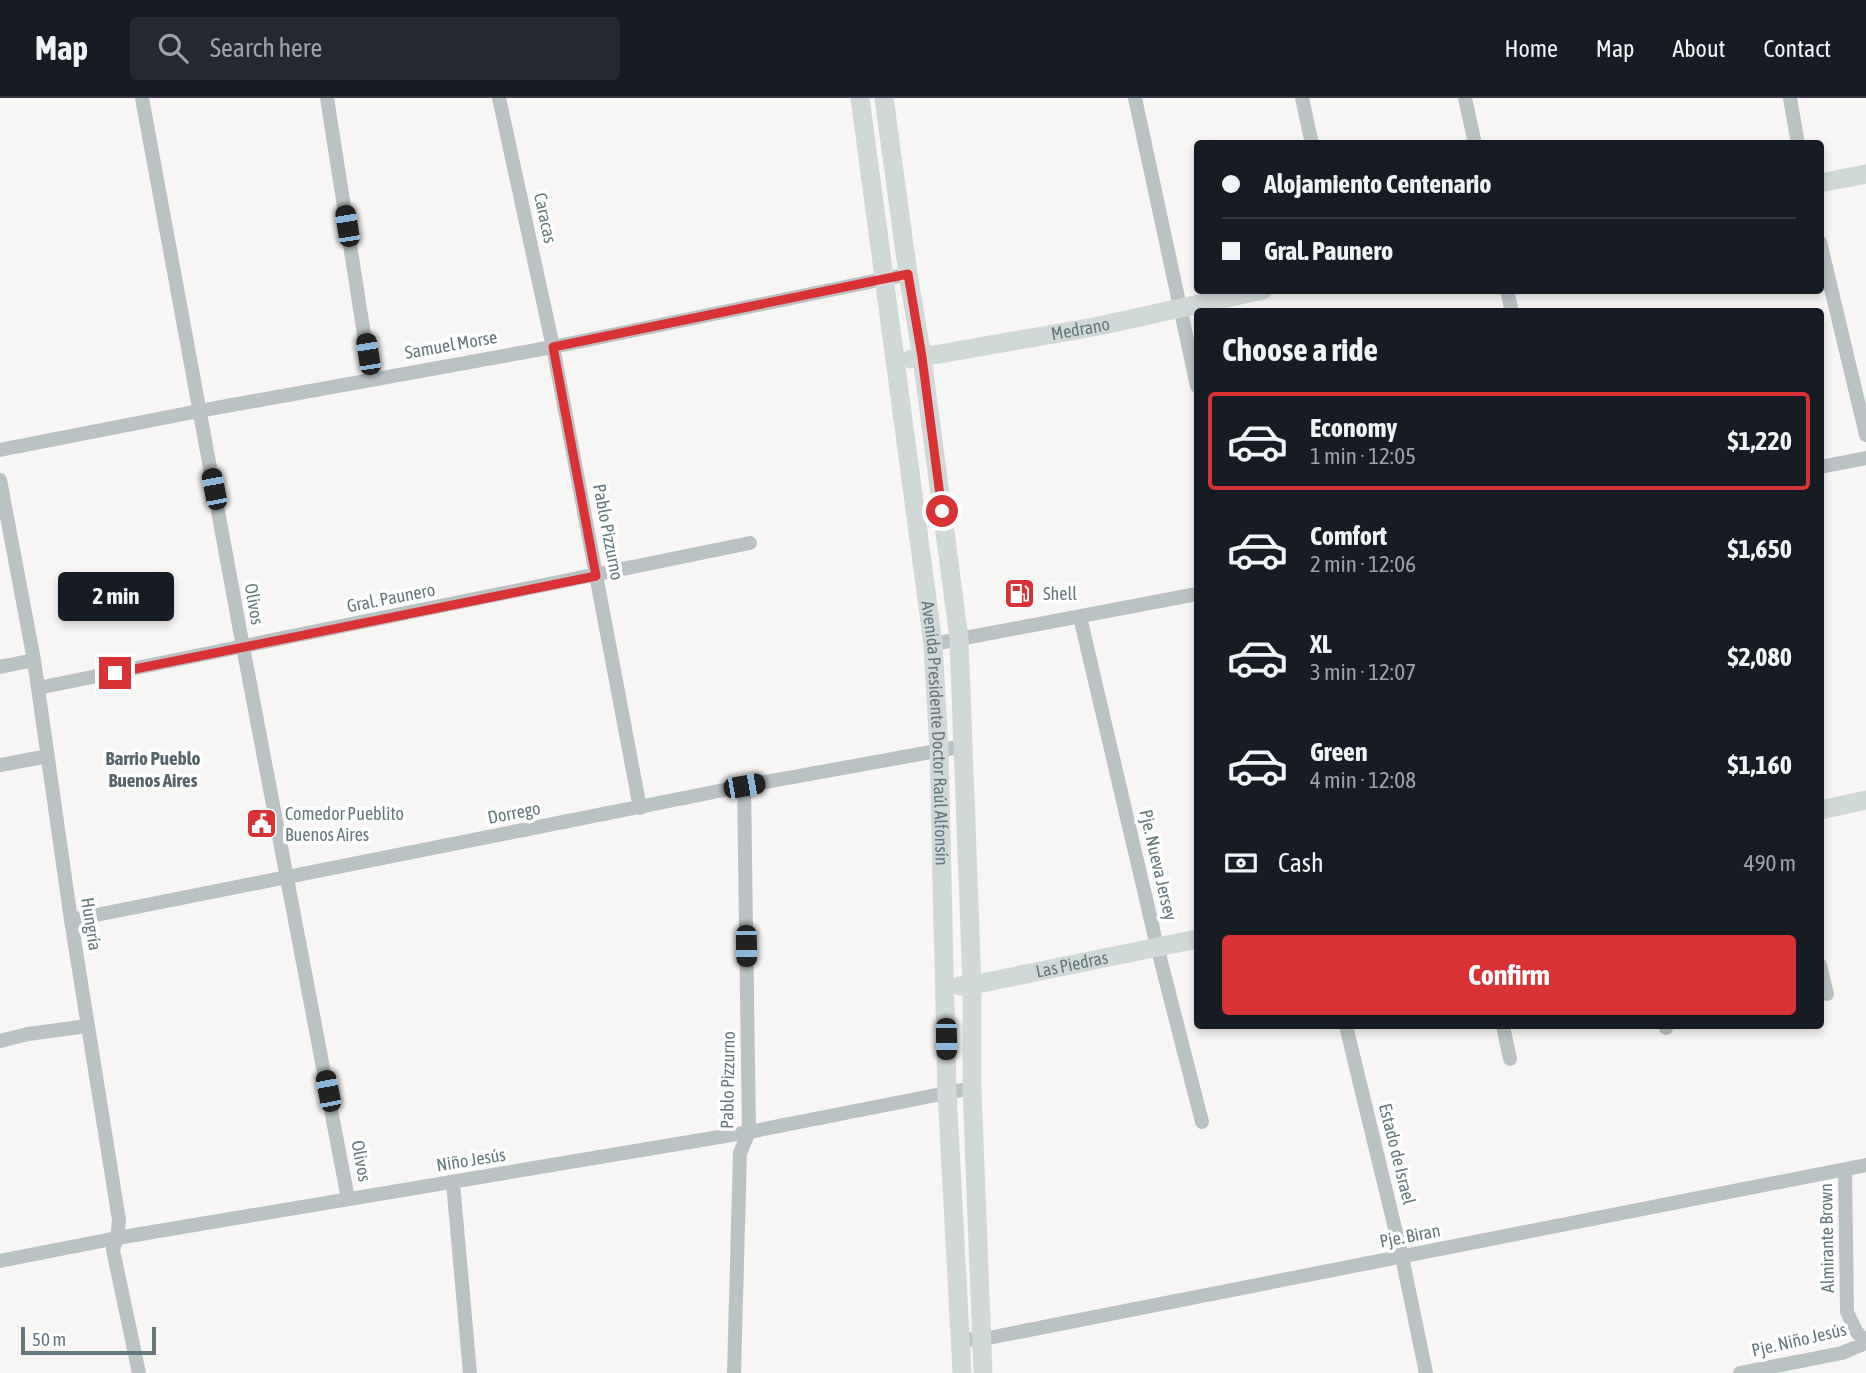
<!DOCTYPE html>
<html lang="en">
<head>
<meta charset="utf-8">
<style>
  body { margin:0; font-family:"Asap Condensed",sans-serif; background:#242831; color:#f1f3f6; height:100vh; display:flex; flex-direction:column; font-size:26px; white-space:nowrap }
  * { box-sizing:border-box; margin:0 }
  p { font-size:23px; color:#9ea1a6 }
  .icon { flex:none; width:38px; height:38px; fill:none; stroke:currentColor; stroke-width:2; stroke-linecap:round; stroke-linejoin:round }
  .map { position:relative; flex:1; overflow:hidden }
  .sheet { position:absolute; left:1194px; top:210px; width:630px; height:721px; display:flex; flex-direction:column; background:#171b24; border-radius:7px; box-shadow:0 4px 10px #0003 }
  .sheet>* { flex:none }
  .top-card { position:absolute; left:1194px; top:42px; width:630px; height:154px; border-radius:7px; box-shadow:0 4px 10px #0003; display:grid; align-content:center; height:154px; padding:0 28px; background:#171b24 }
  .scale { position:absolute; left:21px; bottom:18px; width:135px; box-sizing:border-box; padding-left:7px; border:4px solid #64797d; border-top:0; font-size:19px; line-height:24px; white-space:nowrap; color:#64797d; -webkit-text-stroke:5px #fff; paint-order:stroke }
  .end { position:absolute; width:32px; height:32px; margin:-16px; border:9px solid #d93234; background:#fff; box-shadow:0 0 0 4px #fff }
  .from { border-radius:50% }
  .bubble { position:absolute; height:49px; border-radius:7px; background:#171b24; box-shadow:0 4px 10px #0003; font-size:23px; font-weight:700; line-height:49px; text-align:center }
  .car { position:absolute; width:21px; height:42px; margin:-21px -10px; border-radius:9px; box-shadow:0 0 5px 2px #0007; background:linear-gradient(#222 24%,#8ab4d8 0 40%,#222 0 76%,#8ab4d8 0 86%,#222 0) }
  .top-card b { display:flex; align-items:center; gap:24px; height:66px; font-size:26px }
  .top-card b+b { border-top:2px solid #363941 }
  .top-card i { width:18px; height:18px; background:#f1f3f6 }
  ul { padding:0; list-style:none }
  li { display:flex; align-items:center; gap:21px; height:98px; margin:0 14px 10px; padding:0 14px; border:4px solid transparent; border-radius:7px }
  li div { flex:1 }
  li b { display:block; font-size:26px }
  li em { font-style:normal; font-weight:700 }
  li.active { border-color:#d93234 }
  li>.icon { width:63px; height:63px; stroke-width:1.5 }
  h2 { padding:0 28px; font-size:32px; line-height:84px }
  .pay { display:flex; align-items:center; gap:18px; height:77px; padding:0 28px; font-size:26px }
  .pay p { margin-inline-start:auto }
  .button { display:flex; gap:14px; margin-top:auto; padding:14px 28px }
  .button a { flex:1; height:80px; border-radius:7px; background:#d93234; color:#fff; font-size:28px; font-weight:700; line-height:80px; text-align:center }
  header { display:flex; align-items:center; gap:42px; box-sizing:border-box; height:98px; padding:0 35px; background:#171b24; border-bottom:2px solid #363941 }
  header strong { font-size:33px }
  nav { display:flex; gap:38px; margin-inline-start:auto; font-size:24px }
  .search { width:490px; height:63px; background:#242831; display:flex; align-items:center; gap:18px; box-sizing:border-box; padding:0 24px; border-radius:7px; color:#9ea1a6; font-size:26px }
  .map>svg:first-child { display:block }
</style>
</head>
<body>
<header>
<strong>Map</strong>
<div class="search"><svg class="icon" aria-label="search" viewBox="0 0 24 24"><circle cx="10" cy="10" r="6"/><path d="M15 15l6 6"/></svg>Search here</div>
<nav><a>Home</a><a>Map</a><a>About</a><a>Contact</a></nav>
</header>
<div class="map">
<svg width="1866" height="1275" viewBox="0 0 1866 1275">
  <rect width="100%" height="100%" fill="#f7f6f4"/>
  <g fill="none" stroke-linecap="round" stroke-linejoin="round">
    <path stroke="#bbc2c3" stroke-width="14" d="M 142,0 L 243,549 L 348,1101
      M 327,0 L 371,281
      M 499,0 L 553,249 L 640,710
      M 1135,0 L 1197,288
      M 1302,0 L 1312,46
      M 1465,0 L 1475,46
      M 1790,0 L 1798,46
      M 1820,144 L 1866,337
      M 1507,192 L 1512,214
      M 0,352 L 199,313 L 553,249 L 908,176
      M 1820,369 L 1866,360
      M 0,382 L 34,562 L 71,822 L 119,1122 L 117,1140 L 113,1152 L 139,1275
      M 1080,519 L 1157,848 L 1202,1024
      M 933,546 L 1197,496
      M 0,569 L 34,562
      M 38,590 L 750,445
      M 0,667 L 48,658
      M 71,822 L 744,688 L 964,648
      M 1820,867 L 1827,896
      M 1346,928 L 1402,1159 L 1426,1275
      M 1503,928 L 1510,961
      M 1665,928 L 1666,930
      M 0,943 L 28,936 L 88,928
      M 1845,1072 L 1847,1214 L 1856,1233 L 1866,1244
      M 453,1085 L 470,1275
      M 0,1163 L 117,1140 L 749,1034 L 972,990
      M 961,1242 L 983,1241 L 1866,1067
      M 734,1275 L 740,1055 L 749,1034 L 744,688
      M 1740,1275 L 1842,1255 L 1866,1245"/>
    <g stroke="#d1d8d8" stroke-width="19">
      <path id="s1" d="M 860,0 L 933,546 L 939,653 L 947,994 L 962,1275"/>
      <path d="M 884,0 L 908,176 L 922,259 L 959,541 L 972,887 L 972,990 L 983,1275"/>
      <path d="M 1820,85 L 1866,76"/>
      <path id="s2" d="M 911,261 L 1099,228 L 1263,192"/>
      <path d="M 1820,712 L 1866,702"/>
      <path id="s3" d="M 960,888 L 972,887 L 1197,841"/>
    </g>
  </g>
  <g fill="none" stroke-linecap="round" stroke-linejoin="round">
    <path stroke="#d93234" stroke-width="9" d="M 115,575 L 596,478 L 553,249 L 908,176 L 922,259 L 942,413"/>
  </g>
  <defs>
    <symbol id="fuel-square" viewBox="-11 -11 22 22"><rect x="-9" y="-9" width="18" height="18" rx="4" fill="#d93234" stroke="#fff"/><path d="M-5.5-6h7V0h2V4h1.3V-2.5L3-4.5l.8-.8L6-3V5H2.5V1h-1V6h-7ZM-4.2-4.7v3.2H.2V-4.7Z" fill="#fff"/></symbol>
    <symbol id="civic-square" viewBox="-11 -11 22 22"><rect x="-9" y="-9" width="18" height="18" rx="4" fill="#d93234" stroke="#fff"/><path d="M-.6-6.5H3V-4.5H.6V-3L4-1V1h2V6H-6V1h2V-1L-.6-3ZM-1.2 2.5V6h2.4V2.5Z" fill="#fff"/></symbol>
  </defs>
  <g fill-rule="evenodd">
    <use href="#fuel-square" x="1002" y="478" width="35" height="35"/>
    <use href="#civic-square" x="244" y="708" width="35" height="35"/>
  </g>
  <g text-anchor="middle" stroke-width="7" stroke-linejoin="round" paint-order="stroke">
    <g font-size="18" fill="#64797d" stroke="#fff">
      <text transform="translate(545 120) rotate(78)" y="6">Caracas</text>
      <text dy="6" stroke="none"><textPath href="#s2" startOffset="172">Medrano</textPath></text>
      <text transform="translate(451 247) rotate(-10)" y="6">Samuel Morse</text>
      <text transform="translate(608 434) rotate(79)" y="6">Pablo Pizzurno</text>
      <text transform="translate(391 500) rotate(-11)" y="6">Gral. Paunero</text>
      <text transform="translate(254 506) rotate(80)" y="6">Olivos</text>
      <text dy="6" stroke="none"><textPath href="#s1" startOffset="640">Avenida Presidente Doctor Raúl Alfonsín</textPath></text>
      <text transform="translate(514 715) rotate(-11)" y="6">Dorrego</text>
      <text transform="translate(1158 767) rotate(77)" y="6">Pje. Nueva Jersey</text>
      <text transform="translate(91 826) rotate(81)" y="6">Hungría</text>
      <text dy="6" stroke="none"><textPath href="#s3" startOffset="114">Las Piedras</textPath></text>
      <text transform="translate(728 982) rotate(-89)" y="6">Pablo Pizzurno</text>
      <text transform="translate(1397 1056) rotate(76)" y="6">Estado de Israel</text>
      <text transform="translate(471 1062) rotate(-9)" y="6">Niño Jesús</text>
      <text transform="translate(361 1063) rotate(79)" y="6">Olivos</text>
      <text transform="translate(1410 1138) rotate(-11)" y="6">Pje. Biran</text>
      <text transform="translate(1827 1140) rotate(-91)" y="6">Almirante Brown</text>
      <text transform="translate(1799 1242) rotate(-13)" y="6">Pje. Niño Jesús</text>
    </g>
    <g font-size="18" fill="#64797d" stroke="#fff" text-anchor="start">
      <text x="1043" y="502">Shell</text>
      <text x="285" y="722">Comedor Pueblito<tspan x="285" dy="21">Buenos Aires</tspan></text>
    </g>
    <g font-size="19" font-weight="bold" fill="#556569" stroke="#fff">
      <text x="153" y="667">Barrio Pueblo<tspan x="153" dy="22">Buenos Aires</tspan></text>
    </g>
  </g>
</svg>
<div class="scale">50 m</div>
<i class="end from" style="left:942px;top:413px"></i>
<i class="end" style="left:115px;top:575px"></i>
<div class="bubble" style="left:58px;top:474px;width:116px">2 min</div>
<i class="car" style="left:347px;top:128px;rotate:351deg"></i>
<i class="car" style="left:368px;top:256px;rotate:351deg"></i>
<i class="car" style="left:214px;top:391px;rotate:349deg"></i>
<i class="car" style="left:744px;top:688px;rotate:80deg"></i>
<i class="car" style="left:746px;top:848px;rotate:179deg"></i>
<i class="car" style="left:946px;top:941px;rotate:179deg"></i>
<i class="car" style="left:328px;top:993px;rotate:349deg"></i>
<div class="top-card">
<b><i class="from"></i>Alojamiento Centenario</b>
<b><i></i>Gral. Paunero</b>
</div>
<section class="sheet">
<h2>Choose a ride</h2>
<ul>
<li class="active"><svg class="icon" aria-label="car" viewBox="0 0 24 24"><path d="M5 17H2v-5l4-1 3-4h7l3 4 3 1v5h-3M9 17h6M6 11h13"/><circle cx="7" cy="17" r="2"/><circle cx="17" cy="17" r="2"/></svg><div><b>Economy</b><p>1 min · 12:05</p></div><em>$1,220</em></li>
<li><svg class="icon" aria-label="car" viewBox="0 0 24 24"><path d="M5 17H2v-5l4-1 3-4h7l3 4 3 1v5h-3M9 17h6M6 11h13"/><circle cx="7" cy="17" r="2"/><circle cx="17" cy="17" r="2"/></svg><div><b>Comfort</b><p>2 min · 12:06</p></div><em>$1,650</em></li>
<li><svg class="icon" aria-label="car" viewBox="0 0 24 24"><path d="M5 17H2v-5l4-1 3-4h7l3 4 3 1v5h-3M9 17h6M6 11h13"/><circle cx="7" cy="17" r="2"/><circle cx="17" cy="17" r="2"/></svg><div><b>XL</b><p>3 min · 12:07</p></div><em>$2,080</em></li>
<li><svg class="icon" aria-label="car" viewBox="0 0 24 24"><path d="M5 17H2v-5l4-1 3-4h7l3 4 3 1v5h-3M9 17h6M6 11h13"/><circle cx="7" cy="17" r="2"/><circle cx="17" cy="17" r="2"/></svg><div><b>Green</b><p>4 min · 12:08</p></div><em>$1,160</em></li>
</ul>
<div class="pay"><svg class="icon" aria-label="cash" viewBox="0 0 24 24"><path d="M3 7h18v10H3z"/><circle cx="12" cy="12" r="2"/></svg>Cash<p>490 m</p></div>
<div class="button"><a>Confirm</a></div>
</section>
</div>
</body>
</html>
